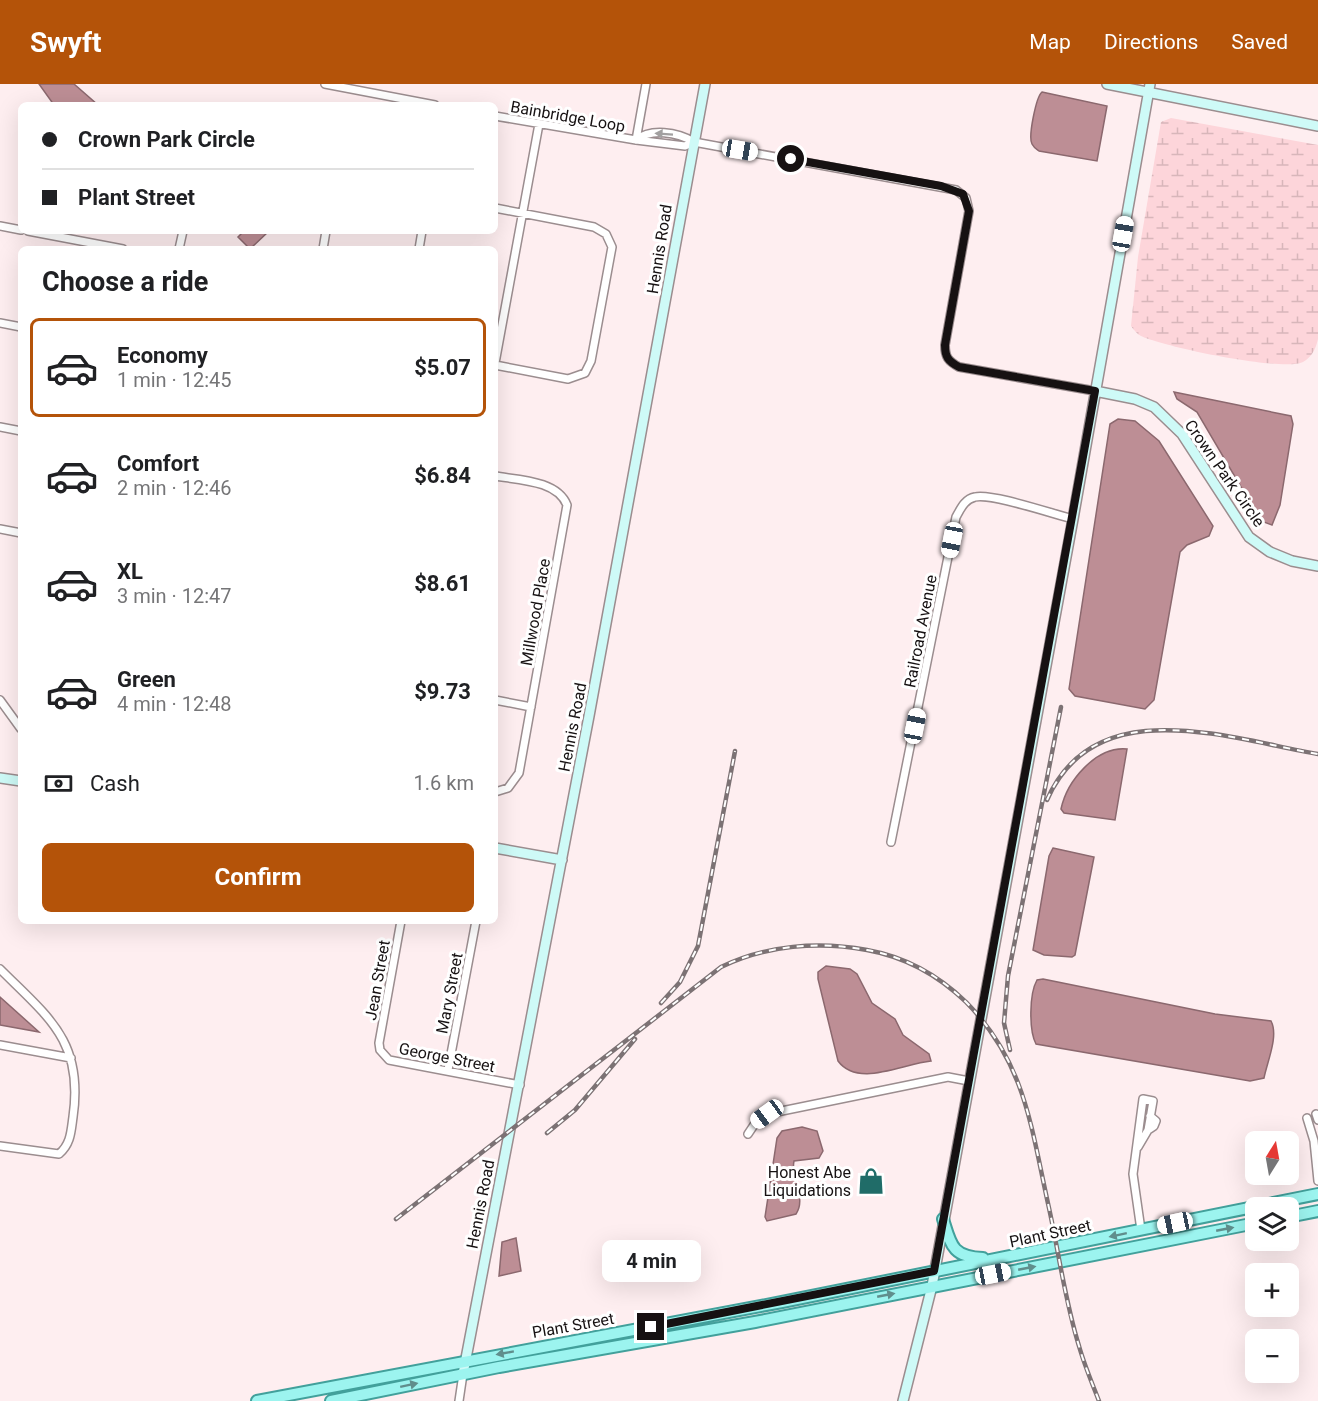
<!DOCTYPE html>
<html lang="en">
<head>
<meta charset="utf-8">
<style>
  body { margin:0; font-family:Roboto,sans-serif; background:#f2f2f2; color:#202124; height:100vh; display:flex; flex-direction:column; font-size:22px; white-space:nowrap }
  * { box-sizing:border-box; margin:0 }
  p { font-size:20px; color:#757577 }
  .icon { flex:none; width:33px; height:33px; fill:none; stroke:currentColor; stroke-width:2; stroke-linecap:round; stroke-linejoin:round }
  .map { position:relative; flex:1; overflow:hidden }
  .side { position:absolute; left:18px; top:162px; width:480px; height:678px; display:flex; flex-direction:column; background:#fff; border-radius:9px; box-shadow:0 6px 24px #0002 }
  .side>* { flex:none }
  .banner { position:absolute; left:18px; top:18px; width:480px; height:132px; border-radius:9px; box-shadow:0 6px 24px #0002; display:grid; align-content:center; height:132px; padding:0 24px; background:#fff }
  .needle { width:39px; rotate:11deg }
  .buttons { position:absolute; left:1245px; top:1047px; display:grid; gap:12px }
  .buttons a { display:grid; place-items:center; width:54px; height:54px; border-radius:9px; background:#fff; box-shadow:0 6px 24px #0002; font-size:30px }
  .end { position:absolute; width:27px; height:27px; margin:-14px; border:8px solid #161112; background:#fff; box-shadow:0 0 0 3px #fff }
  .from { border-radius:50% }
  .bubble { position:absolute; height:42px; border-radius:9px; background:#fff; box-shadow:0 6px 24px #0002; font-size:20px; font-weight:700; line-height:42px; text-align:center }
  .car { position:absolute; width:18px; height:36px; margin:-18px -9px; border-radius:8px; box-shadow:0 0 4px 2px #0007; background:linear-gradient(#fff 24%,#345 0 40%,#fff 0 76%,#345 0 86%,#fff 0) }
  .banner b { display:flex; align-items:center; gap:21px; height:57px; font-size:22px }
  .banner b+b { border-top:2px solid #e0e0e0 }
  .banner i { width:15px; height:15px; background:#202124 }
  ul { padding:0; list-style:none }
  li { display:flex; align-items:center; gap:18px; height:99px; margin:0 12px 9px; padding:0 12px; border:3px solid transparent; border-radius:9px }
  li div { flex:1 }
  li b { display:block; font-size:22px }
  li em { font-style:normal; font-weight:700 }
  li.active { border-color:#b45309 }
  li>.icon { width:54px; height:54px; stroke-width:1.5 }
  h2 { padding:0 24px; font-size:27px; line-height:72px }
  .pay { display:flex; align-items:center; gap:15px; height:66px; padding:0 24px; font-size:22px }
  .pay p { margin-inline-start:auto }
  .cta { display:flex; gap:12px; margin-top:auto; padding:12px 24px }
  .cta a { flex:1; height:69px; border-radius:9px; background:#b45309; color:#fff; font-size:24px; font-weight:700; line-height:69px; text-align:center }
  header { display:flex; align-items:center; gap:36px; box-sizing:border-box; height:84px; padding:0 30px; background:#b45309; color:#fff }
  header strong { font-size:28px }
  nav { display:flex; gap:33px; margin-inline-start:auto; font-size:21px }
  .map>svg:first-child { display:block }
</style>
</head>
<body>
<header>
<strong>Swyft</strong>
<nav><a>Map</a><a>Directions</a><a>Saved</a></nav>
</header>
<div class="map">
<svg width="1318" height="1317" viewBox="0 0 1318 1317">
  <defs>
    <pattern id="wetland-marsh" width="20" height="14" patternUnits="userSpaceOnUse" patternTransform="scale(1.5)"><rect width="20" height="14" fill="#fdd5da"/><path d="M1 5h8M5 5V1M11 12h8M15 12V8" fill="none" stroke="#d8b6ba"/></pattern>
  </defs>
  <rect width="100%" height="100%" fill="#feeef0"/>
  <path fill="url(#wetland-marsh)" d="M 1171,34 L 1318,61 L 1318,255 C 1316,264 1312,273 1303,278 C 1283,288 1164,263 1141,252 C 1137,250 1134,246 1131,242 L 1138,173 L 1161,38 Z"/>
  <path fill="#bd8e95" stroke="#8b686e" stroke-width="1.5" d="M 39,0 L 74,0 L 98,21 L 54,21 Z
    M 1042,8 L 1107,22 L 1097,77 L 1039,67 C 1036,65 1034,64 1032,60 C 1028,53 1036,13 1042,8 Z
    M 244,147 L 269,147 L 250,165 L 238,153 Z
    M 1174,308 L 1291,332 L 1293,340 L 1280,421 L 1272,441 L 1261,437 L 1197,328 L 1177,315 Z
    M 1118,335 L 1135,337 L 1159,357 L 1213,442 L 1209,452 L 1187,461 L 1180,468 L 1154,616 L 1145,625 L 1075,612 L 1069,605 L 1110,340 Z
    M 1127,665 L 1115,736 L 1064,729 L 1061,725 C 1067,697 1096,662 1127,665 Z
    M 1053,764 L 1094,773 L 1075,871 L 1072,873 L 1044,871 L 1033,866 L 1049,772 Z
    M 826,882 L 850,885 L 857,890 L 872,919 L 895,935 L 903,951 L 929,970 L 931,977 C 902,980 858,1004 838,977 L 818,895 L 818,888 Z
    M 1043,895 L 1215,930 L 1271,937 C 1279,952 1267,978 1264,994 L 1250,997 L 1036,960 C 1029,947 1029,910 1037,896 Z
    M 0,913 L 39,948 L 0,941 Z
    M 802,1043 L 817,1047 L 823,1067 L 819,1074 L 794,1077 C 790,1095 807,1114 796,1130 L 767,1137 L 765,1133 L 777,1054 L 782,1047 Z
    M 516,1154 L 521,1187 L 499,1192 L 502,1158 Z"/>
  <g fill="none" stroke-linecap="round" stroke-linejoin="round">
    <defs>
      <path id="street" d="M 325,0 L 435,21
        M 495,32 L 636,56 L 646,0
        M 636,56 C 651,44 677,48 694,58 L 956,106 L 966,114 L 969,127 L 945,261 C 945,273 948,277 959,283 L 1095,307
        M 636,56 L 685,62 L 694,58
        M 495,124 L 594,143 L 606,150 L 612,163 L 591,277 L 585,289 L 568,295 L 495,281
        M 0,142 L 21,146
        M 28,147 L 123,165
        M 179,165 L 183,147
        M 323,165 L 326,147
        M 419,165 L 422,147
        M 0,239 L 21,243
        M 495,279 L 539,40
        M 0,343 L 21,347
        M 495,392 C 518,396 557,396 567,421 L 519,689 L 508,704 L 495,708
        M 0,445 L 21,449
        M 0,616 L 21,645
        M 495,616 L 531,623
        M 891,758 L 956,433 C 961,424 965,415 975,413 C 992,409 1053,430 1073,435
        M 401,837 L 379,959 L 380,966 L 389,976 L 520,1001
        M 0,885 C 48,933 84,957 73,1033 C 71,1047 71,1060 59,1070 L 0,1062
        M 0,961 L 71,974
        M 448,986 L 476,837
        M 1316,1030 L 1318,1036
        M 1307,1034 L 1314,1057 L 1318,1097
        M 1148,1046 L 1154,1042 L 1156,1037 L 1150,1032
        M 748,1050 L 756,1038 L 767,1030 L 948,993 L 969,997
        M 1138,1063 L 1148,1046 L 1153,1017 L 1143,1015 L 1133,1090 L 1141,1146
        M 459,1317 L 463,1290"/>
      <path id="secondary" d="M 1107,0 L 1318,42
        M 1095,307 L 1135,315 L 1154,323 L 1182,350 L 1249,453 L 1270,468 L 1292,477 L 1318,482
        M 0,694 L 21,697
        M 495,764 L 562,776
        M 463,1290 L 589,632 L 705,0
        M 903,1317 L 932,1202 L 1073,435 L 1150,0"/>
      <path id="primary" d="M 1288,1133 L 1318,1127
        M 943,1135 C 951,1161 952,1173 983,1174
        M 257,1317 L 782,1218 L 1318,1110
        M 331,1317 L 499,1283 L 755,1238 L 1256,1139"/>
    </defs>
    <use href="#street" stroke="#9b8d8f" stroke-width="10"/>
    <use href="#secondary" stroke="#9b8d8f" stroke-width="12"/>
    <use href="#primary" stroke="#42a09b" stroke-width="14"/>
    <use href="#street" stroke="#fff" stroke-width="7"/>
    <use href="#secondary" stroke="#cefaf7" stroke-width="9"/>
    <use href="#primary" stroke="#9cf4ef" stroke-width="10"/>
    <defs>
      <path id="rail" d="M 1047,716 C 1095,606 1230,655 1318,670
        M 661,919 L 680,898 L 698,862 L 735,667
        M 1010,966 L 1004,939 L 1008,892 L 1061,623
        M 547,1049 L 575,1026 L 635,955
        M 396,1135 L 721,883 C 766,861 819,857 867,866 C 906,873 938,891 966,918 C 1026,979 1031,1044 1049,1124 C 1059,1170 1065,1217 1079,1262 C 1084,1280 1092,1299 1099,1317"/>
    </defs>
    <use href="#rail" stroke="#7c7274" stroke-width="4.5"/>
    <use href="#rail" stroke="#fff" stroke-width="2" stroke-dasharray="7" stroke-linecap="butt"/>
  </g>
  <defs><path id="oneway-solid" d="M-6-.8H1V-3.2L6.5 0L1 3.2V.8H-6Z" transform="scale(1.5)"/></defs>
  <use fill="#a2a0a0" href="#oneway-solid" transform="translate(664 50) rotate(-176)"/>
  <g fill="#608e8c">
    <use href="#oneway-solid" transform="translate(1225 1145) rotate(-11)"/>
    <use href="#oneway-solid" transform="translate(1118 1151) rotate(168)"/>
    <use href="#oneway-solid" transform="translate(1027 1184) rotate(-11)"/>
    <use href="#oneway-solid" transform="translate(886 1211) rotate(-11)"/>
    <use href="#oneway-solid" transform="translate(505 1269) rotate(170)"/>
    <use href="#oneway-solid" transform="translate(409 1301) rotate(-12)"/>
  </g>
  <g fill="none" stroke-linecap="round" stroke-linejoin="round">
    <path stroke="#161112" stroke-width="8" d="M 651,1243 L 934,1187 L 1095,307 L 959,283 C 948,277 945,273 945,261 L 969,127 L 963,110 L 941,102 L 791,75"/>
  </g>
  <defs>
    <symbol id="shop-bare" viewBox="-9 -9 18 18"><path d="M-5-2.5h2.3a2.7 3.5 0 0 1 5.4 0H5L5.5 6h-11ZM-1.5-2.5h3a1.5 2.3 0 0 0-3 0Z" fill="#206c68" stroke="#fff" stroke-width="2.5" paint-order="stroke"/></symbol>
  </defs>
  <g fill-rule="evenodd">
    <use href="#shop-bare" x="852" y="1078" width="38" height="38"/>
  </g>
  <g text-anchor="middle" stroke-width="6" stroke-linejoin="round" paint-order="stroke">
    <g font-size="16" fill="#161112" stroke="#fff">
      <text transform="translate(568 32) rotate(10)" y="6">Bainbridge Loop</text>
      <text transform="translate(659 165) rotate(-81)" y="6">Hennis Road</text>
      <text transform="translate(1225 389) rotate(55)" y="6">Crown Park Circle</text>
      <text transform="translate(535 528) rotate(-80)" y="6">Millwood Place</text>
      <text transform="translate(920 547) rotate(-79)" y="6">Railroad Avenue</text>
      <text transform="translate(572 643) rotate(-79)" y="6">Hennis Road</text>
      <text transform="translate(377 896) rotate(-80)" y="6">Jean Street</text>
      <text transform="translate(449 909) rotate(-79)" y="6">Mary Street</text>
      <text transform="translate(447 973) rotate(11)" y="6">George Street</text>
      <text transform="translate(480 1120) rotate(-79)" y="6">Hennis Road</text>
      <text transform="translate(1050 1149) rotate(-12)" y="6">Plant Street</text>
      <text transform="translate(573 1241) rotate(-10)" y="6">Plant Street</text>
    </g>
    <g font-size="16" fill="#161112" stroke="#fff" text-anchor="end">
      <text x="851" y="1094">Honest Abe<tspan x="851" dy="18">Liquidations</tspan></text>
    </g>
  </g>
</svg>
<div class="buttons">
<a><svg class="needle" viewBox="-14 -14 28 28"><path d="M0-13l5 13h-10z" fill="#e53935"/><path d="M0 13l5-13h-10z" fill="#757577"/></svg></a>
<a><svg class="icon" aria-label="layers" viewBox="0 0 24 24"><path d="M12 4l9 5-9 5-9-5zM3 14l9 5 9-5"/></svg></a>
<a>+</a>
<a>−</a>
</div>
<i class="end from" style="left:791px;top:75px"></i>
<i class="end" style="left:651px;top:1243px"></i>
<div class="bubble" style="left:602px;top:1156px;width:99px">4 min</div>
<i class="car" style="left:740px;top:66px;rotate:100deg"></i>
<i class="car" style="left:1123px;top:150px;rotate:10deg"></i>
<i class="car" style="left:952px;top:456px;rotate:191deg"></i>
<i class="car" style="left:915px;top:642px;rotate:11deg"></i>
<i class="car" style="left:767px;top:1030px;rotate:234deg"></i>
<i class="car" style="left:1175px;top:1139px;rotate:258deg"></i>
<i class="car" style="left:993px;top:1190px;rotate:79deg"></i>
<div class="banner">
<b><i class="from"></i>Crown Park Circle</b>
<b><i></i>Plant Street</b>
</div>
<section class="side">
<h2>Choose a ride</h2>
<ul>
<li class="active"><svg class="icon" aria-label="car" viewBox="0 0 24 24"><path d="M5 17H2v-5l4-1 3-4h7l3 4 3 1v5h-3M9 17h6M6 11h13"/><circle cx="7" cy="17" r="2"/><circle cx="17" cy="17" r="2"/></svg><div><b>Economy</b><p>1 min · 12:45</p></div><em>$5.07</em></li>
<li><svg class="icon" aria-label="car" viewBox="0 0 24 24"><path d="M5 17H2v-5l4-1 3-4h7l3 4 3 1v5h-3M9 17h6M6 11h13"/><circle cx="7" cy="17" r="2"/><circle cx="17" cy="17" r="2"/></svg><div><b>Comfort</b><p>2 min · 12:46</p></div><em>$6.84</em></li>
<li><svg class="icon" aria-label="car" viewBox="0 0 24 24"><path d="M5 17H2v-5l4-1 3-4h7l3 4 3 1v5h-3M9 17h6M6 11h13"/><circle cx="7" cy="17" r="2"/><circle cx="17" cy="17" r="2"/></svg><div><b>XL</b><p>3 min · 12:47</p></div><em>$8.61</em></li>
<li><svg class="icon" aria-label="car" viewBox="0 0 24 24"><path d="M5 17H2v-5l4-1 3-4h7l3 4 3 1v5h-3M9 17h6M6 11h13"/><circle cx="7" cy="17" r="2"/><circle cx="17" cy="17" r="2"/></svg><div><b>Green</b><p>4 min · 12:48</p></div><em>$9.73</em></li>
</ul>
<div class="pay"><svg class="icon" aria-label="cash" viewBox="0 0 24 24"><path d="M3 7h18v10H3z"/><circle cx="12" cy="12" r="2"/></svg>Cash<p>1.6 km</p></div>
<div class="cta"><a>Confirm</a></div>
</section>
</div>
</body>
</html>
